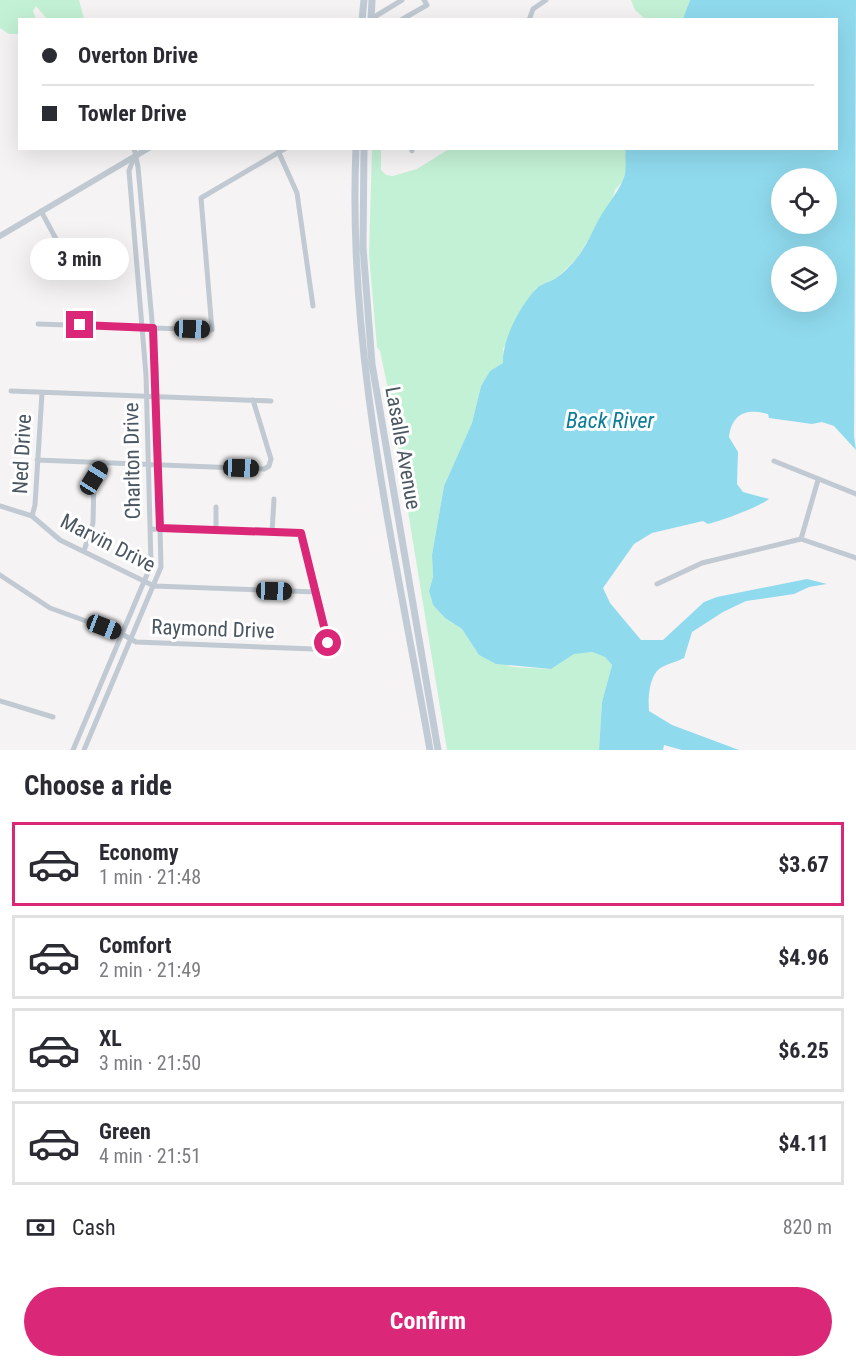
<!DOCTYPE html>
<html lang="en">
<head>
<meta charset="utf-8">
<style>
  body { margin:0; font-family:"Roboto Condensed",sans-serif; background:#f2f2f3; color:#2b2b33; height:100vh; display:flex; flex-direction:column; font-size:22px; white-space:nowrap }
  * { box-sizing:border-box; margin:0 }
  p { font-size:20px; color:#7c7c81 }
  .icon { flex:none; width:33px; height:33px; fill:none; stroke:currentColor; stroke-width:2; stroke-linecap:round; stroke-linejoin:round }
  .map { position:relative; height:750px; overflow:hidden }
  .details { display:flex; flex-direction:column; background:#fff; flex:1 }
  .details>* { flex:none }
  .hud { position:absolute; left:18px; top:18px; width:820px; height:132px; border-radius:0px; box-shadow:0 6px 24px #0002; display:grid; align-content:center; height:132px; padding:0 24px; background:#fff }
  .tools { position:absolute; left:771px; top:168px; display:grid; gap:12px }
  .tools a { display:grid; place-items:center; width:66px; height:66px; border-radius:50%; background:#fff; box-shadow:0 6px 24px #0002; font-size:30px }
  .end { position:absolute; width:27px; height:27px; margin:-14px; border:8px solid #db2777; background:#fff; box-shadow:0 0 0 3px #fff }
  .from { border-radius:50% }
  .bubble { position:absolute; height:42px; border-radius:21px; background:#fff; box-shadow:0 6px 24px #0002; font-size:20px; font-weight:700; line-height:42px; text-align:center }
  .car { position:absolute; width:18px; height:36px; margin:-18px -9px; border-radius:8px; box-shadow:0 0 4px 2px #0007; background:linear-gradient(#222 24%,#8ab4d8 0 40%,#222 0 76%,#8ab4d8 0 86%,#222 0) }
  .hud b { display:flex; align-items:center; gap:21px; height:57px; font-size:22px }
  .hud b+b { border-top:2px solid #e1e1e2 }
  .hud i { width:15px; height:15px; background:#2b2b33 }
  ul { padding:0; list-style:none }
  li { display:flex; align-items:center; gap:18px; height:84px; margin:0 12px 9px; padding:0 12px; border:3px solid #e1e1e2; border-radius:0px }
  li div { flex:1 }
  li b { display:block; font-size:22px }
  li em { font-style:normal; font-weight:700 }
  li.active { border-color:#db2777 }
  li>.icon { width:54px; height:54px; stroke-width:1.5 }
  h2 { padding:0 24px; font-size:27px; line-height:72px }
  .pay { display:flex; align-items:center; gap:15px; height:66px; padding:0 24px; font-size:22px }
  .pay p { margin-inline-start:auto }
  .button { display:flex; gap:12px; margin-top:auto; padding:12px 24px }
  .button a { flex:1; height:69px; border-radius:36px; background:#db2777; color:#fff; font-size:24px; font-weight:700; line-height:69px; text-align:center }
  .map>svg:first-child { display:block }
</style>
</head>
<body>
<div class="map">
<svg width="856" height="750" viewBox="0 0 856 750">
  <rect width="100%" height="100%" fill="#f5f3f3"/>
  <path fill="#c3f1d5" d="M 0,0 L 79,0 L 84,19 L 47,19 L 36,6 L 33,11 L 36,19 L 20,20 L 19,34 L 9,34 L 0,28 Z
    M 631,0 L 690,0 L 683,20 L 645,19 L 635,10 Z
    M 372,149 L 381,149 L 381,170 L 386,175 L 393,176 L 417,169 L 449,149 L 626,149 L 627,166 L 623,181 L 615,190 L 612,201 L 577,258 L 558,277 L 536,288 L 503,349 L 504,363 L 490,371 L 481,386 L 472,423 L 444,486 L 432,555 L 433,577 L 429,591 L 433,605 L 445,618 L 462,629 L 479,655 L 512,667 L 551,669 L 574,653 L 592,652 L 605,657 L 612,665 L 602,702 L 599,750 L 447,750 L 388,389 L 380,351 L 377,347 L 369,255 Z"/>
  <path fill="#90daee" fill-rule="evenodd" d="M 690,0 L 856,0 L 854,437 L 856,450 L 834,426 L 822,422 L 812,424 L 769,418 L 768,414 C 746,408 732,414 729,437 L 738,452 L 737,484 L 743,492 L 769,499 C 759,507 721,521 708,524 L 703,521 L 652,533 L 634,544 L 603,588 L 610,603 L 641,640 L 663,640 L 704,602 L 717,597 L 807,579 L 827,584 L 809,587 L 794,594 L 746,601 L 723,612 L 692,632 L 684,658 C 677,662 669,663 662,667 C 649,674 648,698 649,711 L 672,725 L 739,750 L 682,750 L 664,745 L 663,750 L 599,750 L 602,702 L 612,665 L 605,657 L 592,652 L 574,654 L 551,669 L 496,664 L 479,655 L 462,629 L 445,618 L 433,605 L 429,591 L 433,577 L 432,555 L 444,486 L 472,423 L 481,386 L 490,371 L 503,363 C 502,340 520,306 536,289 C 540,284 550,282 556,278 C 563,274 571,265 576,259 C 586,247 592,232 599,219 C 606,206 617,194 623,180 C 628,169 624,159 626,149 L 837,148 L 837,20 L 683,19 ZM 826,178 L 826,224 L 782,224 L 782,178 ZM 826,256 L 826,302 L 782,302 L 782,256 Z"/>
  <g fill="none" stroke-linecap="round" stroke-linejoin="round">
    <path stroke="#c1cad2" stroke-width="5" d="M 371,19 L 402,0
      M 401,20 L 427,5 L 424,0
      M 529,20 L 533,9 L 546,0
      M 411,148 L 412,151
      M 279,153 L 297,193 L 313,306
      M 41,211 L 62,250 L 64,261
      M 38,324 L 212,330 L 201,198 L 286,148
      M 11,391 L 271,401
      M 37,460 L 264,469 L 269,466 L 271,459 L 253,400
      M 774,461 L 856,494
      M 0,506 L 32,516 L 60,540 L 154,586 L 317,592
      M 216,507 L 216,530
      M 32,516 L 35,505 L 42,393
      M 272,533 L 274,499
      M 801,539 L 818,480
      M 801,539 L 856,558
      M 84,551 L 93,523 L 94,478 L 104,462
      M 0,575 L 50,608 L 122,634 L 136,642 L 314,649 L 325,647 L 329,639 L 301,533 L 150,529
      M 657,584 L 702,563 L 801,539
      M 0,701 L 53,717
      M 73,750 L 151,565 L 146,375 L 129,171 L 134,157
      M 84,750 L 161,567 L 156,365 L 138,167 L 134,148"/>
    <path stroke="#c1cad2" stroke-width="6" d="M 0,236 L 149,148"/>
    <path stroke="#c1cbd6" stroke-width="7" d="M 362,20 L 364,0
      M 371,20 L 372,0
      M 356,148 C 347,351 395,551 430,750
      M 364,148 L 363,247 L 372,364 L 438,750"/>
  </g>
  <g fill="none" stroke-linecap="round" stroke-linejoin="round">
    <path stroke="#db2777" stroke-width="8" d="M 80,325 L 153,328 L 160,528 L 301,533 L 328,643"/>
  </g>
  <g text-anchor="middle" stroke-width="6" stroke-linejoin="round" paint-order="stroke">
    <g font-size="21" fill="#4a5661" stroke="#fff">
      <text transform="translate(403 448) rotate(80)" y="7">Lasalle Avenue</text>
      <text transform="translate(22 454) rotate(-87)" y="7">Ned Drive</text>
      <text transform="translate(132 461) rotate(-91)" y="7">Charlton Drive</text>
      <text transform="translate(108 543) rotate(27)" y="7">Marvin Drive</text>
      <text transform="translate(213 629) rotate(2)" y="7">Raymond Drive</text>
    </g>
    <g font-size="22" font-style="italic" fill="#0c7c9b" stroke="#fff">
      <text x="610" y="428">Back River</text>
    </g>
  </g>
</svg>
<div class="tools">
<a><svg class="icon" aria-label="locate" viewBox="0 0 24 24"><circle cx="12" cy="12" r="6"/><path d="M12 2v4M12 18v4M2 12h4M18 12h4"/></svg></a>
<a><svg class="icon" aria-label="layers" viewBox="0 0 24 24"><path d="M12 4l9 5-9 5-9-5zM3 14l9 5 9-5"/></svg></a>
</div>
<i class="end from" style="left:328px;top:643px"></i>
<i class="end" style="left:80px;top:325px"></i>
<div class="bubble" style="left:30px;top:238px;width:99px">3 min</div>
<i class="car" style="left:192px;top:329px;rotate:92deg"></i>
<i class="car" style="left:241px;top:468px;rotate:92deg"></i>
<i class="car" style="left:94px;top:478px;rotate:32deg"></i>
<i class="car" style="left:274px;top:591px;rotate:92deg"></i>
<i class="car" style="left:104px;top:627px;rotate:111deg"></i>
<div class="hud">
<b><i class="from"></i>Overton Drive</b>
<b><i></i>Towler Drive</b>
</div>
</div>
<section class="details">
<h2>Choose a ride</h2>
<ul>
<li class="active"><svg class="icon" aria-label="car" viewBox="0 0 24 24"><path d="M5 17H2v-5l4-1 3-4h7l3 4 3 1v5h-3M9 17h6M6 11h13"/><circle cx="7" cy="17" r="2"/><circle cx="17" cy="17" r="2"/></svg><div><b>Economy</b><p>1 min · 21:48</p></div><em>$3.67</em></li>
<li><svg class="icon" aria-label="car" viewBox="0 0 24 24"><path d="M5 17H2v-5l4-1 3-4h7l3 4 3 1v5h-3M9 17h6M6 11h13"/><circle cx="7" cy="17" r="2"/><circle cx="17" cy="17" r="2"/></svg><div><b>Comfort</b><p>2 min · 21:49</p></div><em>$4.96</em></li>
<li><svg class="icon" aria-label="car" viewBox="0 0 24 24"><path d="M5 17H2v-5l4-1 3-4h7l3 4 3 1v5h-3M9 17h6M6 11h13"/><circle cx="7" cy="17" r="2"/><circle cx="17" cy="17" r="2"/></svg><div><b>XL</b><p>3 min · 21:50</p></div><em>$6.25</em></li>
<li><svg class="icon" aria-label="car" viewBox="0 0 24 24"><path d="M5 17H2v-5l4-1 3-4h7l3 4 3 1v5h-3M9 17h6M6 11h13"/><circle cx="7" cy="17" r="2"/><circle cx="17" cy="17" r="2"/></svg><div><b>Green</b><p>4 min · 21:51</p></div><em>$4.11</em></li>
</ul>
<div class="pay"><svg class="icon" aria-label="cash" viewBox="0 0 24 24"><path d="M3 7h18v10H3z"/><circle cx="12" cy="12" r="2"/></svg>Cash<p>820 m</p></div>
<div class="button"><a>Confirm</a></div>
</section>
</body>
</html>
